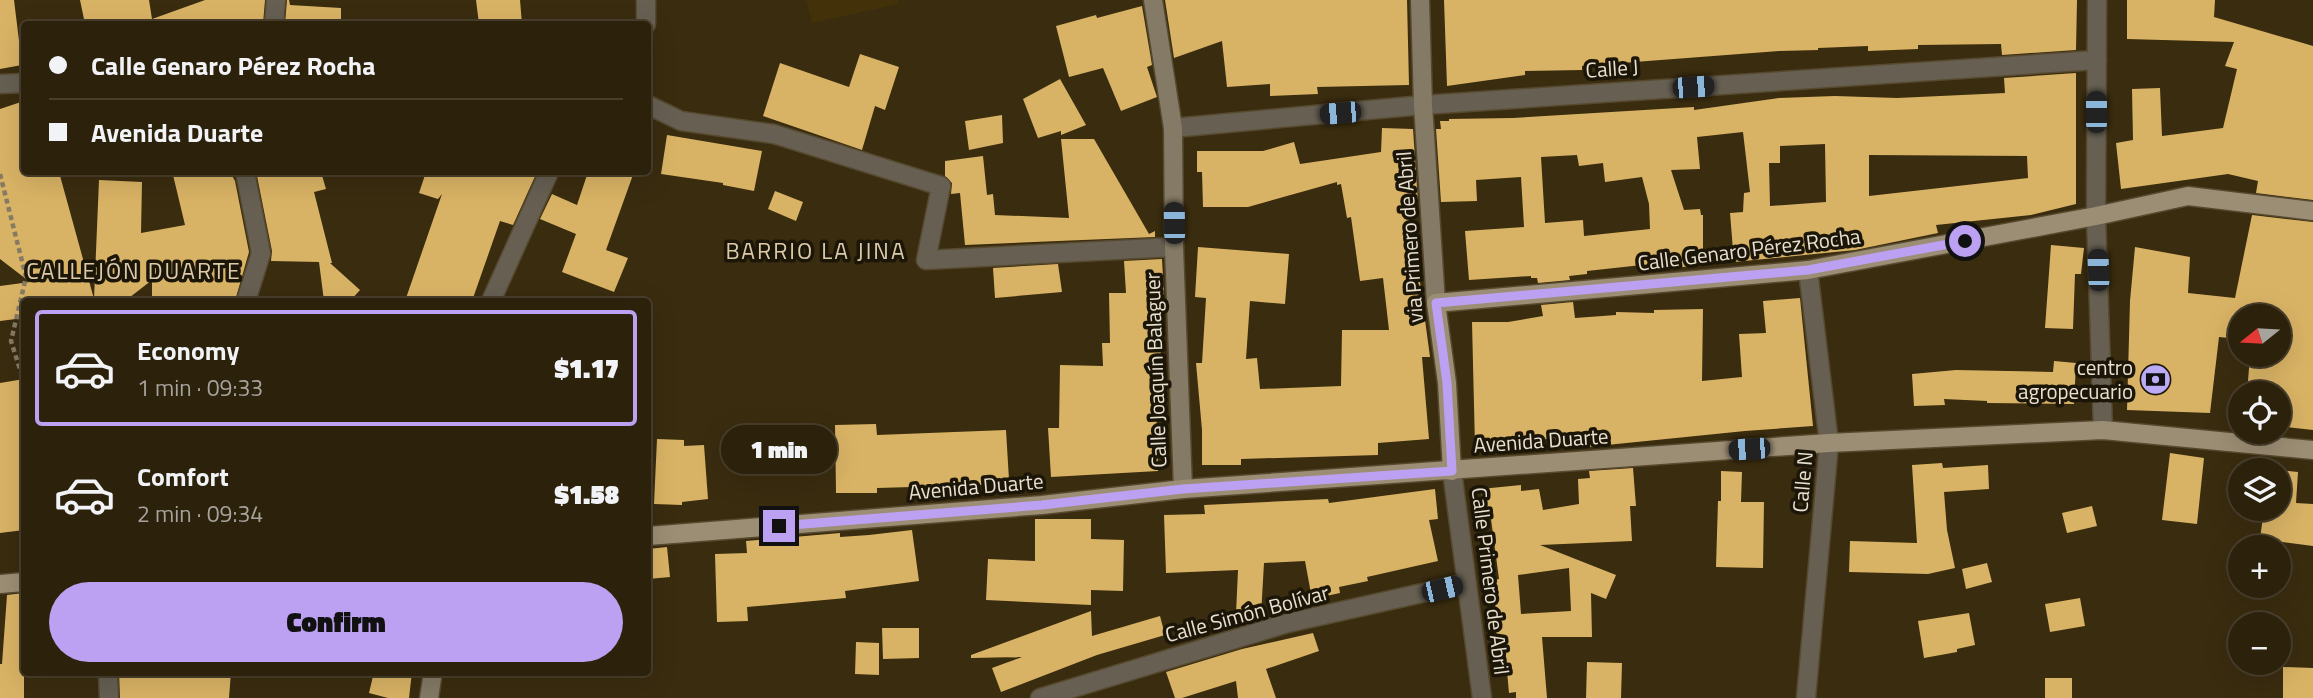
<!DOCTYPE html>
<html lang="en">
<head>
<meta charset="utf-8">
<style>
  body { margin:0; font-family:"Titillium Web",sans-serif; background:#382e19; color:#f1f3f6; height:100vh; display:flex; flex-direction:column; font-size:26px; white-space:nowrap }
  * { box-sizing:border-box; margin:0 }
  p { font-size:23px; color:#a6a39d }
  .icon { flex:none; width:38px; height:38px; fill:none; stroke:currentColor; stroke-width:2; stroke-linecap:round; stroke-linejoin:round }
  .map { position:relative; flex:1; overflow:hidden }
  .side { position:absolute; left:21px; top:298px; width:630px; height:378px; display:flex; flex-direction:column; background:#2c210b; border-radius:7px; box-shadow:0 7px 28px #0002,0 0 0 2px #483e2c }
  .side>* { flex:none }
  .top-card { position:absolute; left:21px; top:21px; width:630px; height:154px; border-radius:7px; box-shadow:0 7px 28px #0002,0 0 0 2px #483e2c; display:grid; align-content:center; height:154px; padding:0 28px; background:#2c210b }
  .needle { width:46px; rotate:252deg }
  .fabs { position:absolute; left:2228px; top:304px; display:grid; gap:14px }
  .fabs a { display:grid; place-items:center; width:63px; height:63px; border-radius:50%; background:#2c210b; box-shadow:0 7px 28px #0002,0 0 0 2px #483e2c; font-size:35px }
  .end { position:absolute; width:32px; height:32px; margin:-16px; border:9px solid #bca0f2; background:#111; box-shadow:0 0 0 4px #111 }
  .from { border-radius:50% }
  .bubble { position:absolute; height:49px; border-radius:24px; background:#2c210b; box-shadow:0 7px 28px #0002,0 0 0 2px #483e2c; font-size:23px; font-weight:800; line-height:49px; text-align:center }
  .car { position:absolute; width:21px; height:42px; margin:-21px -10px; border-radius:9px; box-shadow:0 0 5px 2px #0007; background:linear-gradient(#222 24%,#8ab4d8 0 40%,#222 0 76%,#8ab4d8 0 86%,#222 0) }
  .top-card b { display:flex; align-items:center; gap:24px; height:66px; font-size:26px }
  .top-card b+b { border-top:2px solid #483e2c }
  .top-card i { width:18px; height:18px; background:#f1f3f6 }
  ul { padding:12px 0 0; list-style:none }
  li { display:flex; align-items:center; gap:21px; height:116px; margin:0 14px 10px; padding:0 14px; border:4px solid transparent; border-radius:7px }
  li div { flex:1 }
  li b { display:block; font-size:26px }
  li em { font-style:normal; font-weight:800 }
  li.on { border-color:#bca0f2 }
  li>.icon { width:63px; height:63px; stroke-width:1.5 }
  .primary-button { display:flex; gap:14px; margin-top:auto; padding:14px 28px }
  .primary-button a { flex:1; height:80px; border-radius:42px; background:#bca0f2; color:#111; font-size:28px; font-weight:800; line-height:80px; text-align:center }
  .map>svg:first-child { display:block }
</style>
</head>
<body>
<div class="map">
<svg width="2313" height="698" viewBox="0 0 2313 698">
  <rect width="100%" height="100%" fill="#3a2c0f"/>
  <path fill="#423109" d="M 806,0 L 898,0 L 899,4 L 812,23 Z"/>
  <path fill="#d9b365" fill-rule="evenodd" d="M 0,0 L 14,0 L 22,65 L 0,69 Z
    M 80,0 L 149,0 L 152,19 L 205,0 L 265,0 L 263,24 L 85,24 Z
    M 287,0 L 289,0 L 290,5 L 341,8 L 341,24 L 285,24 Z
    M 476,0 L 520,0 L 522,24 L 479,24 Z
    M 1165,0 L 1407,0 L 1409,85 L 1317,87 L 1318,94 L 1270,96 L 1270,84 L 1227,87 L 1222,41 L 1174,58 Z
    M 1444,0 L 2077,0 L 2076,50 L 2002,55 L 2001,44 L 1918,45 L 1918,49 L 1868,51 L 1868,46 L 1818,48 L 1818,50 L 1779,51 L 1582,66 L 1582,70 L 1525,71 L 1525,75 L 1447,86 Z
    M 2127,0 L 2215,0 L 2214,17 L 2313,46 L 2313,200 L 2256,193 L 2258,181 L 2228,174 L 2121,189 L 2116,143 L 2133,140 L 2132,89 L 2160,88 L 2162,136 L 2223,128 L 2237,69 L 2225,66 L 2234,42 L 2127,39 Z
    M 1142,6 L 1152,65 L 1147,67 L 1157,97 L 1121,111 L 1103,68 L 1069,77 L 1056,26 L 1096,15 L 1097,18 Z
    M 860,54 L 899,67 L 885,110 L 875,106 L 862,150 L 763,116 L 780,63 L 849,87 Z
    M 2076,73 L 2076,204 L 2031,215 L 1936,225 L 1938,233 L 1855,250 L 1734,262 L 1730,213 L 1743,212 L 1744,193 L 1750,192 L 1743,132 L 1697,137 L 1700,169 L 1671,170 L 1684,210 L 1700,209 L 1701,215 L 1703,215 L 1703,265 L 1652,270 L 1651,264 L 1587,271 L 1587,274 L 1569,276 L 1570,280 L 1538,283 L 1537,278 L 1531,278 L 1531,276 L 1469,280 L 1465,231 L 1524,227 L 1521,177 L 1476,180 L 1477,201 L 1441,202 L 1436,129 L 1441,129 L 1440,121 L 1449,121 L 1449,119 L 1513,118 L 1694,107 L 1694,110 L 1779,98 L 1835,96 L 1897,98 L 2005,93 L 2004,78 ZM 1825,144 L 1826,202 L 1770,206 L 1769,163 L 1780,163 L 1780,146 ZM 1577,155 L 1579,166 L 1603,163 L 1605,182 L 1642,177 L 1649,204 L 1650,229 L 1584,236 L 1583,220 L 1545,223 L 1541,157 ZM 1869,155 L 2027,156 L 2028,178 L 1869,196 Z
    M 1060,79 L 1086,125 L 1061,135 L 1061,131 L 1038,138 L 1023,99 Z
    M 24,101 L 24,172 L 59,172 L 94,299 L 99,180 L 142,182 L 141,233 L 185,225 L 173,175 L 193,172 L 230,172 L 235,181 L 249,252 L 235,301 L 152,301 L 152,280 L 125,301 L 24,301 L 24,318 L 0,321 L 0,286 L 30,282 L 0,259 L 0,109 Z
    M 1002,115 L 1003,143 L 969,150 L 965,121 Z
    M 1382,128 L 1413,129 L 1418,202 L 1414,202 L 1416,214 L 1411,215 L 1430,357 L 1422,357 L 1429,439 L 1378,443 L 1378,455 L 1241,459 L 1241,465 L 1202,465 L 1202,430 L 1196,363 L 1202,363 L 1206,298 L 1195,297 L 1198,247 L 1289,254 L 1285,304 L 1250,301 L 1246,359 L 1257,358 L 1260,389 L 1341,386 L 1342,330 L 1389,330 L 1383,278 L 1360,281 L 1351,217 L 1347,218 L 1341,184 L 1337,185 L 1337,182 L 1248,207 L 1203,207 L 1202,172 L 1197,172 L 1197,151 L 1263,151 L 1294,142 L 1300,164 L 1381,152 Z
    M 667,135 L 762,151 L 754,191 L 723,185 L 723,183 L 661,174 Z
    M 1061,139 L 1094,139 L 1149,234 L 1155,231 L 1155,237 L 965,245 L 960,193 L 951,194 L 952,183 L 945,176 L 945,161 L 983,156 L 987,195 L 993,194 L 995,215 L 1069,218 Z
    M 279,172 L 321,172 L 326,189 L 314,192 L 332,263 L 330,263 L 360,290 L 350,301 L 324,301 L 319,262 L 271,261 L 272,251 L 257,176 Z
    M 426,172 L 537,172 L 513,225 L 500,221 L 472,301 L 405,301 L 442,194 L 438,199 L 419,193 Z
    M 588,172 L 634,172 L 606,250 L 628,258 L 614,292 L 562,272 L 576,234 L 540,219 L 552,194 L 577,205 Z
    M 775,191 L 803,202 L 796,221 L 768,209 Z
    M 2252,215 L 2313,222 L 2313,430 L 2278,426 L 2278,394 L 2247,394 L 2250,355 L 2278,355 L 2278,317 L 2240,317 L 2240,339 L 2219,337 L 2210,413 L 2127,410 L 2130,301 L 2135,247 L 2190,257 L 2188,293 L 2235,298 Z
    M 2051,245 L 2084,248 L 2081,274 L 2075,274 L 2073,329 L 2045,328 Z
    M 1162,259 L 1164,295 L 1159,294 L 1161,363 L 1155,363 L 1158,471 L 1051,477 L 1048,428 L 1059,428 L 1060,365 L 1103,366 L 1102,343 L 1110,343 L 1109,293 L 1126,293 L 1124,261 Z
    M 1058,264 L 1062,292 L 995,298 L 993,268 Z
    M 1800,298 L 1813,426 L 1745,431 L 1587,447 L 1586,438 L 1550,441 L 1550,439 L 1510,440 L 1511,446 L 1475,447 L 1472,322 L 1508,322 L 1543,316 L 1541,305 L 1573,302 L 1575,318 L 1616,315 L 1616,312 L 1654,313 L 1654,310 L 1703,309 L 1702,381 L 1742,377 L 1739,334 L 1766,333 L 1763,301 Z
    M 2054,361 L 2076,363 L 2074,404 L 1987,403 L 1987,401 L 1944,399 L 1945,405 L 1914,406 L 1912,374 L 1956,370 L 2053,372 Z
    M 24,379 L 24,530 L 0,533 L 0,383 Z
    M 876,424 L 877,435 L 1006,430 L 1009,480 L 982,482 L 982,485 L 877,488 L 877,493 L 836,493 L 835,425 Z
    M 657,439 L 684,440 L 684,446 L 704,445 L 708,499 L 682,502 L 682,505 L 654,504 Z
    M 2170,453 L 2204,458 L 2197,524 L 2162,520 Z
    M 1942,463 L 1943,468 L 1988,465 L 1989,489 L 1944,492 L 1947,530 L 1955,568 L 1928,574 L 1849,572 L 1850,541 L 1917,543 L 1912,465 Z
    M 1633,468 L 1636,506 L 1630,506 L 1632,541 L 1540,545 L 1616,575 L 1606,599 L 1591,593 L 1592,637 L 1542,637 L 1547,698 L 1516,698 L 1516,692 L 1509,693 L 1505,649 L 1497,649 L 1494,580 L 1499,579 L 1491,519 L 1485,520 L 1481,489 L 1521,485 L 1521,491 L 1539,489 L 1543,510 L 1579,504 L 1578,479 L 1590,478 L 1589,471 ZM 1569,568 L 1571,611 L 1521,614 L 1518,575 Z
    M 2278,470 L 2298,472 L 2296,503 L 2313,504 L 2313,546 L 2260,539 L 2264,509 L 2278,509 Z
    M 1721,471 L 1742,472 L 1741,502 L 1764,502 L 1763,568 L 1716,567 L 1718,501 L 1721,501 Z
    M 1435,489 L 1438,519 L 1429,520 L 1438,561 L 1367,577 L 1368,581 L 1339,587 L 1340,593 L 1312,599 L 1305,561 L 1264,563 L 1261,615 L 1236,614 L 1238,570 L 1166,573 L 1164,515 L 1205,514 L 1204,505 L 1328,499 L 1329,503 Z
    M 2092,506 L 2097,526 L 2067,533 L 2062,513 Z
    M 1035,519 L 1091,519 L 1091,539 L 1124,540 L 1123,591 L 1091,590 L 1091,605 L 986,600 L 988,559 L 1035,561 Z
    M 912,530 L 919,581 L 845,591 L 846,598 L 747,607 L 748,621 L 717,622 L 715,554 L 747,553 L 746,541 L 840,533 L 840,537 L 869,535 Z
    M 667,547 L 670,577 L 648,579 L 648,549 Z
    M 1987,563 L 1992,582 L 1966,589 L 1962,569 Z
    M 24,593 L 24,698 L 0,698 L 0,664 L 2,664 L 7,595 Z
    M 2080,598 L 2085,626 L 2050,632 L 2045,604 Z
    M 1091,611 L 1092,636 L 1160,616 L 1165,635 L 1097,655 L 1001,692 L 992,668 L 1022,657 L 971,658 L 971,655 Z
    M 1969,613 L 1975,645 L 1957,649 L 1957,652 L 1924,658 L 1918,621 Z
    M 882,628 L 919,628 L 919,658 L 883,659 Z
    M 1313,633 L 1319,651 L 1266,669 L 1276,698 L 1238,698 L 1236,681 L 1182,698 L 1175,698 L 1166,672 L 1242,649 Z
    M 856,642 L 879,643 L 879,675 L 855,674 Z
    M 1587,662 L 1622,663 L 1621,698 L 1586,698 Z
    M 2283,667 L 2313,668 L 2313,698 L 2283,698 Z
    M 119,672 L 231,672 L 229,698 L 120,698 Z
    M 374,672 L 412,672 L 409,698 L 388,698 L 369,693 Z
    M 2045,678 L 2072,678 L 2072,698 L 2045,698 Z"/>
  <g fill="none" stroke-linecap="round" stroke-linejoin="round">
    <defs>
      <path id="street" d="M 2097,0 L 2096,216 L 2103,430
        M 274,24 L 276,0
        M 646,24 L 646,0
        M 0,84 L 24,83
        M 648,105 L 681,121 L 774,134 L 941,186 L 926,260 L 1174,247
        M 1173,128 L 1423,105 L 2097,60
        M 245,172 L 261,253 L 246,301
        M 491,301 L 549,172
        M 1452,471 L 1482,698
        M 108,672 L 109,698
        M 1040,698 L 1288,623 L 1467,583
        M 1806,698 L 1829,443 L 1808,270"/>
      <path id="secondary" d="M 1153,0 L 1173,128 L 1174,247 L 1183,489
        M 1420,0 L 1423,105 L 1436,303
        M 429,698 L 433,672"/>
      <path id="primary" d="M 1452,471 L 1447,383 L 1436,303 L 1808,270 L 2096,216 L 2188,196 L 2313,211
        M 648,536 L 1042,505 L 1183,489 L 1829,443 L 2103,430 L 2313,450
        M 0,584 L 24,582"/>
    </defs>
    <use href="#street" stroke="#56492e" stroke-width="21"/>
    <use href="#secondary" stroke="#56492e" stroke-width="21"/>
    <use href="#primary" stroke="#56492e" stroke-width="21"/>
    <path stroke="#867a63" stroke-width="4.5" stroke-dasharray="5 3.5" stroke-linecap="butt" d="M 0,174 L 26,277 L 11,341 L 24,382"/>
    <use href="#street" stroke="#665f52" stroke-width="18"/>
    <use href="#secondary" stroke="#847a65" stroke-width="18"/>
    <use href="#primary" stroke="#9c8e74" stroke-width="18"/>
  </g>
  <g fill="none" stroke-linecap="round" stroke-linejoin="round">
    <path stroke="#bca0f2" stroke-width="9" d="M 779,526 L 1042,505 L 1183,489 L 1452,471 L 1447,383 L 1436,303 L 1808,270 L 1965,241"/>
  </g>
  <defs>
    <symbol id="bank-disc" viewBox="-11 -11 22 22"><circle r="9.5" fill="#bbaaf6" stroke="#1c1609"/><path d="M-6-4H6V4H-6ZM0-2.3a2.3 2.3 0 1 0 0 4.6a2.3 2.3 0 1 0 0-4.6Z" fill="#111"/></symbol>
  </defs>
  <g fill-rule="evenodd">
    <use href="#bank-disc" x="2138" y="362" width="35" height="35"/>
  </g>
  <g text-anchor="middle" stroke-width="7" stroke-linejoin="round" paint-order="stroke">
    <g font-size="21" fill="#e9e0d0" stroke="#1c1609">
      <text transform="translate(1612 69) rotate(-4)" y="7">Calle J</text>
      <text transform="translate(1410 237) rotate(-94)" y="7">via Primero de Abril</text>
      <text transform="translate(1749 250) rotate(-7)" y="7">Calle Genaro Pérez Rocha</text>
      <text transform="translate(1156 370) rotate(-92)" y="7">Calle Joaquín Balaguer</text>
      <text transform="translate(1541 441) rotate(-4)" y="7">Avenida Duarte</text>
      <text transform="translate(1803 482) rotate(-85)" y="7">Calle N</text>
      <text transform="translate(976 487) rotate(-5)" y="7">Avenida Duarte</text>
      <text transform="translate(1490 581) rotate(83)" y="7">Calle Primero de Abril</text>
      <text transform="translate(1247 614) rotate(-15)" y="7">Calle Simón Bolívar</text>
    </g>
    <g font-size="21" fill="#e9e0d0" stroke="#1c1609" text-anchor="end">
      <text x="2133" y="375">centro<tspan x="2133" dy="24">agropecuario</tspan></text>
    </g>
    <g font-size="23" letter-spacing="2" fill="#dccaa9" stroke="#1c1609">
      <text x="816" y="259">BARRIO LA JINA</text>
      <text x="134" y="279">CALLEJÓN DUARTE</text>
    </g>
  </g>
</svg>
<div class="fabs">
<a><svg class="needle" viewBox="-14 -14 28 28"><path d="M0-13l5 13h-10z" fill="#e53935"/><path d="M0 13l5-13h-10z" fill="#a6a39d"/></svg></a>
<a><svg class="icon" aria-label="locate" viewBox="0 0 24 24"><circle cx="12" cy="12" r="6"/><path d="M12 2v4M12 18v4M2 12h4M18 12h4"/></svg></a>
<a><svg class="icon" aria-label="layers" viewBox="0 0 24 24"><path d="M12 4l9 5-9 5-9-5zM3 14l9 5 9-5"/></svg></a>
<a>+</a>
<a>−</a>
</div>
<i class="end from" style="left:1965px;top:241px"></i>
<i class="end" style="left:779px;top:526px"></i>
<div class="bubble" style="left:721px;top:425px;width:116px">1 min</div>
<i class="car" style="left:1693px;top:87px;rotate:86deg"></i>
<i class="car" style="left:2096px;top:112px;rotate:0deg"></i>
<i class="car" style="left:1340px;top:113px;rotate:265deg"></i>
<i class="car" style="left:1174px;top:223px;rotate:359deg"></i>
<i class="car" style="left:2098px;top:270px;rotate:358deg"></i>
<i class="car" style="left:1749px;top:449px;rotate:266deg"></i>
<i class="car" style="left:1442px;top:589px;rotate:77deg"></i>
<div class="top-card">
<b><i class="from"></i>Calle Genaro Pérez Rocha</b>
<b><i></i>Avenida Duarte</b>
</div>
<section class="side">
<ul>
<li class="on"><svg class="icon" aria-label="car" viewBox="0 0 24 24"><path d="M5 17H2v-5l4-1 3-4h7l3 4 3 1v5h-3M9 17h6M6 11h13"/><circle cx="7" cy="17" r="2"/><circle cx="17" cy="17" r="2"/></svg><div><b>Economy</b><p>1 min · 09:33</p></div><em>$1.17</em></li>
<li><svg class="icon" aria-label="car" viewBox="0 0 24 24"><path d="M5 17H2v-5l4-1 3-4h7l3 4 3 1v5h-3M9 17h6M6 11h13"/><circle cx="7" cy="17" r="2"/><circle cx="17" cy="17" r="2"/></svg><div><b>Comfort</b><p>2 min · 09:34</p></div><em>$1.58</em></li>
</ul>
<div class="primary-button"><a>Confirm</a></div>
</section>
</div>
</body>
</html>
